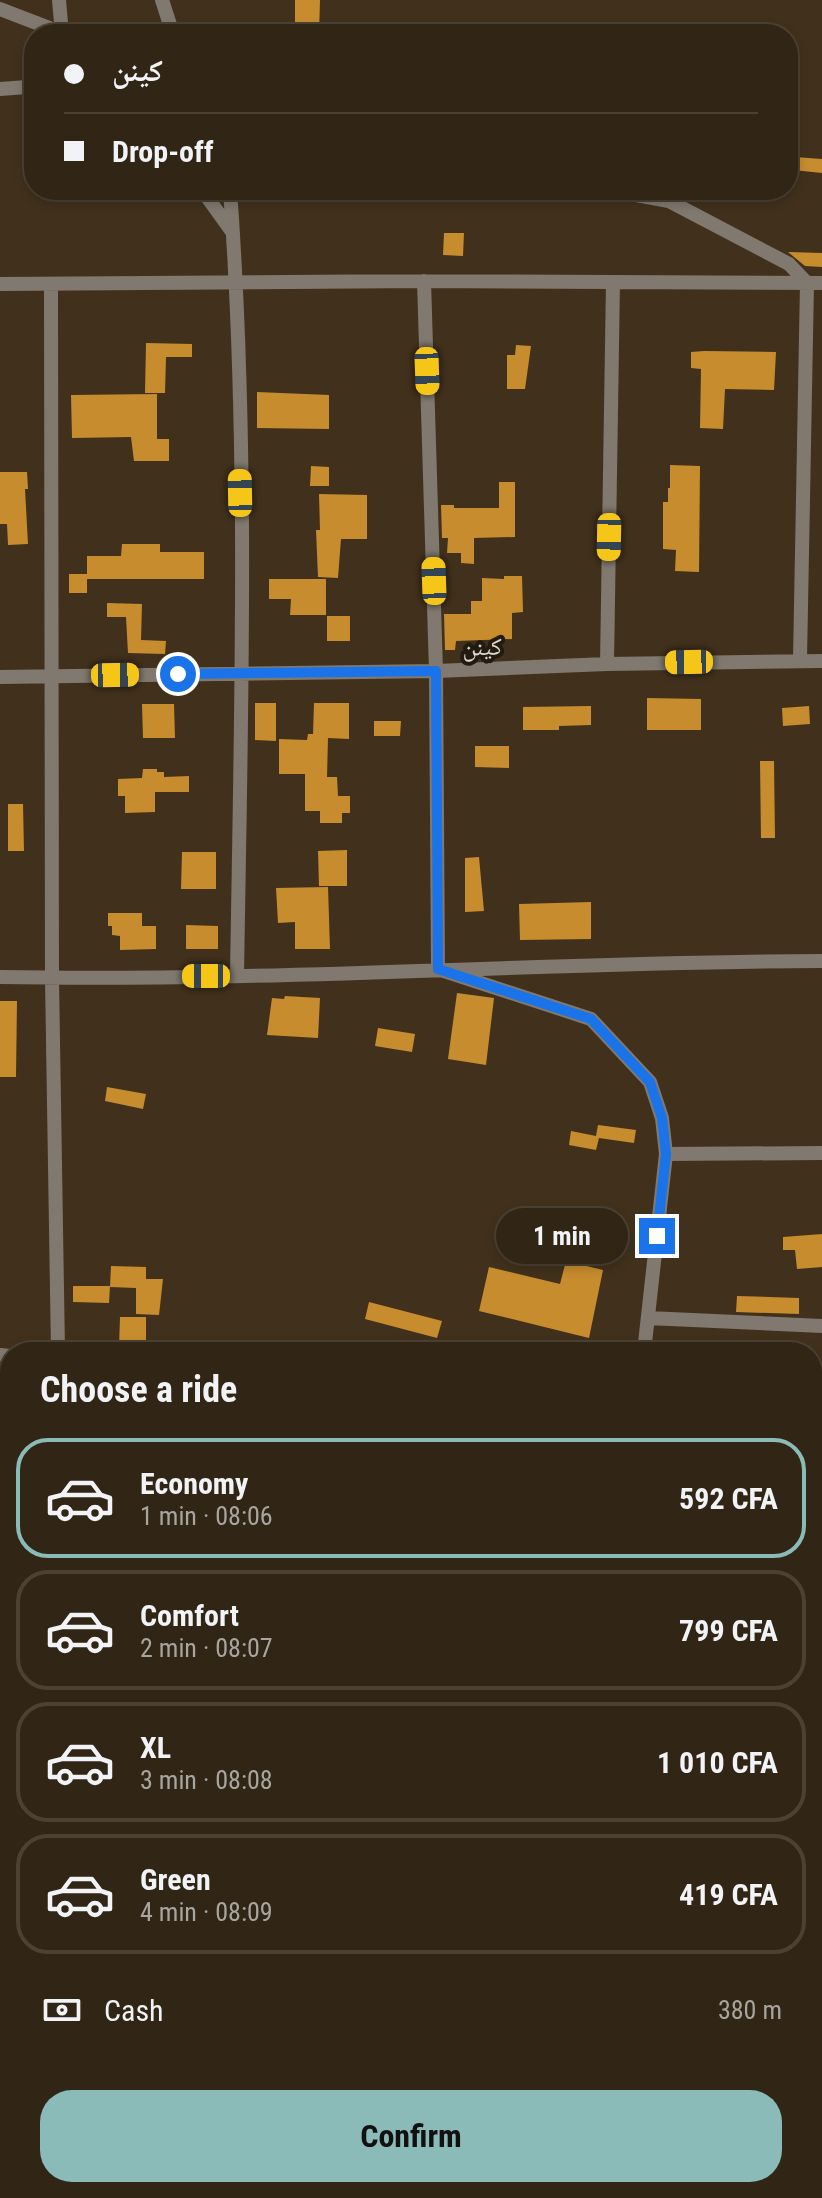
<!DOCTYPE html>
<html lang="en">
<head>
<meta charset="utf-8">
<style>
  body { margin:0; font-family:"Roboto Condensed","Noto Naskh Arabic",sans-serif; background:#392d1e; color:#f1f3f6; height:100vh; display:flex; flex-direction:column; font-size:30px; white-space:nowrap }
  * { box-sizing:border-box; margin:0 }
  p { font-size:26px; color:#a8a5a0 }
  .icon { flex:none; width:44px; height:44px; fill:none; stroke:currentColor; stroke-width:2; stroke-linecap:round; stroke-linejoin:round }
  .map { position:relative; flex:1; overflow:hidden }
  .panel { position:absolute; left:0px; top:1342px; width:822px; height:856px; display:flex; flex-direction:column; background:#312515; border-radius:32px 32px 0 0; box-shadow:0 4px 12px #0003,0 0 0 2px #4c4234 }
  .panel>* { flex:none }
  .banner { position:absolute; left:24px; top:24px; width:774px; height:176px; border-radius:32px; box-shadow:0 4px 12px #0003,0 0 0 2px #4c4234; display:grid; align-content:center; height:176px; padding:0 40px; background:#312515 }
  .end { position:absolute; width:36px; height:36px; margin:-18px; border:10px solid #1a73e8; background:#fff; box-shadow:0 0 0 4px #fff }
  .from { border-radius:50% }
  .bubble { position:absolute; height:56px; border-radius:28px; background:#312515; box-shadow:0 4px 12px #0003,0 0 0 2px #4c4234; font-size:26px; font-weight:700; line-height:56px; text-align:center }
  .car { position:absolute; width:24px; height:48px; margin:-24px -12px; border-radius:10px; box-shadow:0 0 6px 2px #0007; background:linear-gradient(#f5c518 24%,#345 0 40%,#f5c518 0 76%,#345 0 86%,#f5c518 0) }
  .banner b { display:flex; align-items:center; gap:28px; height:76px; font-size:30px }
  .banner b+b { border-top:2px solid #4c4234 }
  .banner i { width:20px; height:20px; background:#f1f3f6 }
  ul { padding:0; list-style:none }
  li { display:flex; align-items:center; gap:24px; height:120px; margin:0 16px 12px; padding:0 24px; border:4px solid #4c4234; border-radius:32px }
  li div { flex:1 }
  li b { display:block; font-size:30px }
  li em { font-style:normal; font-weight:700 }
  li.on { border-color:#8bbbb9 }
  li>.icon { width:72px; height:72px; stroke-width:1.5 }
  h2 { padding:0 40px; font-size:36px; line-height:96px }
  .pay { display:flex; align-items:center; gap:20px; height:88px; padding:0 40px; font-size:30px }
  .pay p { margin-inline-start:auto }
  .cta { display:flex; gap:16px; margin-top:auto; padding:16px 40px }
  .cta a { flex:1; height:92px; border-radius:32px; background:#8bbbb9; color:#111; font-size:32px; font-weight:700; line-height:92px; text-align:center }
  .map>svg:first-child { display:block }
</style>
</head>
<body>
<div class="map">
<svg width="822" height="2198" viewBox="0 0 822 2198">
  <rect width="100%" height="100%" fill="#41311c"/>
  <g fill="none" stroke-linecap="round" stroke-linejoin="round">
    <path stroke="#8e6219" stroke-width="30" d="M 0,1966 L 10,1968
      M 812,2028 L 822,2034"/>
  </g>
  <path fill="#c78c2e" d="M 295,0 L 320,0 L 319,34 L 295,34 Z
    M 795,157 L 822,159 L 822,173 L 793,170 Z
    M 444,233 L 464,233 L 463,256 L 443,255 Z
    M 788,252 L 822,253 L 822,267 L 805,266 Z
    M 146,343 L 192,344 L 192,357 L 166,357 L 165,393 L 145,393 Z
    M 516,345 L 531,346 L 525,389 L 507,389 L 507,355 L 515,355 Z
    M 704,351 L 776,352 L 774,390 L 725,389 L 723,429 L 700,428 L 701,369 L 691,368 L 691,352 Z
    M 257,392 L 329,395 L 329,429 L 257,428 Z
    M 157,394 L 157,439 L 169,439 L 169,461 L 134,461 L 131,437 L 72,438 L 71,395 Z
    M 670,465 L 700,466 L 699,572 L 675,571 L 676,550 L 663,549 L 663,502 L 668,502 L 668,488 L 670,488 Z
    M 311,466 L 329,467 L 329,486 L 310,486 Z
    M 0,472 L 27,472 L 28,489 L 25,489 L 28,544 L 8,545 L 7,524 L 0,524 Z
    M 499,482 L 515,482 L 515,537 L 474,538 L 474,564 L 461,563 L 461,553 L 447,553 L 448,538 L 442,538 L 441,505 L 454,505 L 454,508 L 499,508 Z
    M 319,494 L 367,495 L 367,539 L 341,539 L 338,578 L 318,577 L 316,530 L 320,530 Z
    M 122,544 L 160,544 L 160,552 L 204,552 L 204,579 L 87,579 L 87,593 L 69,593 L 69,574 L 87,574 L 87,556 L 121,556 Z
    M 504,576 L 522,576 L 523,612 L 512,613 L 512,639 L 456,641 L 455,650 L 445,650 L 444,614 L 471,614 L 471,601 L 482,601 L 482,578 L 504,579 Z
    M 269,579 L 326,579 L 326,615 L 290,615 L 291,599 L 269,599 Z
    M 107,603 L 142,604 L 141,640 L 166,641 L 165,654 L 128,653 L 126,617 L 107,617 Z
    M 327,616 L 350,616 L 350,641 L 327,641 Z
    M 647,698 L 701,699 L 701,730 L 647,730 Z
    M 255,703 L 276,703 L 276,741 L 255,740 Z
    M 314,703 L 349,703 L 349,739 L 328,738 L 327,777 L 337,777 L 338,796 L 350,796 L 350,813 L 342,813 L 342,823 L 320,823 L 320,811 L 305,811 L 305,774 L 279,774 L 279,739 L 307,740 L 308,734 L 313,734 Z
    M 142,704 L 174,704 L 175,738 L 143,738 Z
    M 591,706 L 591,725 L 559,726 L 559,730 L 523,730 L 523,707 Z
    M 809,706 L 810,724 L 783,726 L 782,708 Z
    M 374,721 L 401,721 L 400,736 L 374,736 Z
    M 475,746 L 509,746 L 509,768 L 475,767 Z
    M 760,761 L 774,761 L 775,838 L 761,838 Z
    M 143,769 L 157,769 L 157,772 L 164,772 L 164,777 L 189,776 L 189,792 L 155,792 L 155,812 L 125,813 L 125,796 L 118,796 L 118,779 L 142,778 Z
    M 8,804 L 23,804 L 24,851 L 8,851 Z
    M 347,850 L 347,886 L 319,886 L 318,851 Z
    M 182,852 L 216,852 L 216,889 L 181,889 Z
    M 479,857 L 484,911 L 465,912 L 465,858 Z
    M 328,887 L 330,949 L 295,949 L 295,922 L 278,923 L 276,888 Z
    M 591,902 L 591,939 L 520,940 L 519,904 Z
    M 108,913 L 142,913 L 142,926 L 156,926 L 156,949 L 120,950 L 120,936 L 112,935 L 112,926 L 108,926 Z
    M 186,925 L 218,926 L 218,949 L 186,949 Z
    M 457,993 L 494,998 L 486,1065 L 448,1059 Z
    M 285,996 L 320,998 L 318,1038 L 267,1035 L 272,998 L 284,999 Z
    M 0,1001 L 17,1001 L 16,1077 L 0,1077 Z
    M 378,1028 L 415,1034 L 412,1052 L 375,1046 Z
    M 107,1087 L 146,1094 L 143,1109 L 105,1101 Z
    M 598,1125 L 636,1130 L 634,1143 L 599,1138 L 596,1150 L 569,1145 L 571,1131 L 596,1136 Z
    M 822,1234 L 822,1267 L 797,1269 L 795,1250 L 783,1250 L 783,1237 Z
    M 566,1261 L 603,1270 L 589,1338 L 479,1311 L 489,1267 L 560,1284 Z
    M 111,1266 L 146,1267 L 146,1279 L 163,1279 L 159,1315 L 136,1314 L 136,1288 L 110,1287 Z
    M 73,1286 L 110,1286 L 109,1303 L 73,1302 Z
    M 737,1296 L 799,1298 L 799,1314 L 736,1312 Z
    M 369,1302 L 442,1321 L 437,1338 L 365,1319 Z
    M 120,1317 L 146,1317 L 146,1350 L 119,1348 Z"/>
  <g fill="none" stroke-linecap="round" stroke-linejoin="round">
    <path stroke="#81796f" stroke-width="14" d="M 59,0 L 62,34
      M 162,0 L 173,34
      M 0,9 L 65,34
      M 0,89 L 27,87 L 34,77
      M 202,190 L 233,233
      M 230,190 C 249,451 241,715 237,976
      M 609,190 L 669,201 L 789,264 L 807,283 L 800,660
      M 424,281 L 436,671 L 438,969 L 591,1019 L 650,1082 L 662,1118 L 666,1154 L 644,1352
      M 0,284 L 424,281 L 822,283
      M 51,284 L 52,978 L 58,1352
      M 607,664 L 613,282
      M 0,677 L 436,671 L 607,664 L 822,661
      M 0,977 C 274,982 548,962 822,961
      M 666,1154 L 822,1153
      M 648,1318 L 822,1326
      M 0,1355 L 10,1356
      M 812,1659 L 822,1660
      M 0,1722 L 10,1722
      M 0,2097 L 10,2095
      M 812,2132 L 822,2136
      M 186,2188 L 187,2198
      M 378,2188 L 379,2198"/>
  </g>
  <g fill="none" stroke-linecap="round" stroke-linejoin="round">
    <path stroke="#1a73e8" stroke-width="10" d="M 178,674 L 436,671 L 438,969 L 591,1019 L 650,1082 L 662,1118 L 666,1154 L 657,1236"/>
  </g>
  <g text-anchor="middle" stroke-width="8" stroke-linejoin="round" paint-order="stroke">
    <g font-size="24" fill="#e1d7cb" stroke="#221b11">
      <text transform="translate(482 647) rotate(-2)" y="8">كينن</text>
    </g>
  </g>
</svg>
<i class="end from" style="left:178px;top:674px"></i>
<i class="end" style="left:657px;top:1236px"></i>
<div class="bubble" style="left:496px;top:1208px;width:132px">1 min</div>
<i class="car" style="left:427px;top:371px;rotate:178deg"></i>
<i class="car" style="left:240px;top:493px;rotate:359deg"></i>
<i class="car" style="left:609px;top:537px;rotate:181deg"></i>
<i class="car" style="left:434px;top:581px;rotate:358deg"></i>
<i class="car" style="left:689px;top:662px;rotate:269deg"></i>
<i class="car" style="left:115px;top:675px;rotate:89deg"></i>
<i class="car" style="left:206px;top:976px;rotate:270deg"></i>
<div class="banner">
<b><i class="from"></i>كينن</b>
<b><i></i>Drop-off</b>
</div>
<section class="panel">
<h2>Choose a ride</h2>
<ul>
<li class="on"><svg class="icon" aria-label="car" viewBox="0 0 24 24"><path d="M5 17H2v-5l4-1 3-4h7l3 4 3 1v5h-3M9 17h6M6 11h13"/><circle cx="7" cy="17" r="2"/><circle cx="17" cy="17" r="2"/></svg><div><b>Economy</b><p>1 min · 08:06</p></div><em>592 CFA</em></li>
<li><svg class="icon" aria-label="car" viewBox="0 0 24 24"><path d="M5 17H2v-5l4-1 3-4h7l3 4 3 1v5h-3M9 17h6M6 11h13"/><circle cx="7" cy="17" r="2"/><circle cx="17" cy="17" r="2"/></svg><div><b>Comfort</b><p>2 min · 08:07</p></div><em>799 CFA</em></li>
<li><svg class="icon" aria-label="car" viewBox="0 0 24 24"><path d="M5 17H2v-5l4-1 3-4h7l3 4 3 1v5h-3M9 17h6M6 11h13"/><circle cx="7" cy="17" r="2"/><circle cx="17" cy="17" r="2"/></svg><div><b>XL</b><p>3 min · 08:08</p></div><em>1 010 CFA</em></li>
<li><svg class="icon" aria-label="car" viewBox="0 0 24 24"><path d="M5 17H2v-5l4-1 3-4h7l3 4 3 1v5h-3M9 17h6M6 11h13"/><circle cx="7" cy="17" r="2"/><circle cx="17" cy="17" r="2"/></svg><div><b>Green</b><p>4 min · 08:09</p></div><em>419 CFA</em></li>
</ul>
<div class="pay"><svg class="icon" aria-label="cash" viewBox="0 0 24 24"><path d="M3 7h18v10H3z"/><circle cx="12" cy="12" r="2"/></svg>Cash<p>380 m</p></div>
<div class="cta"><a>Confirm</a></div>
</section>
</div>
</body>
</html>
